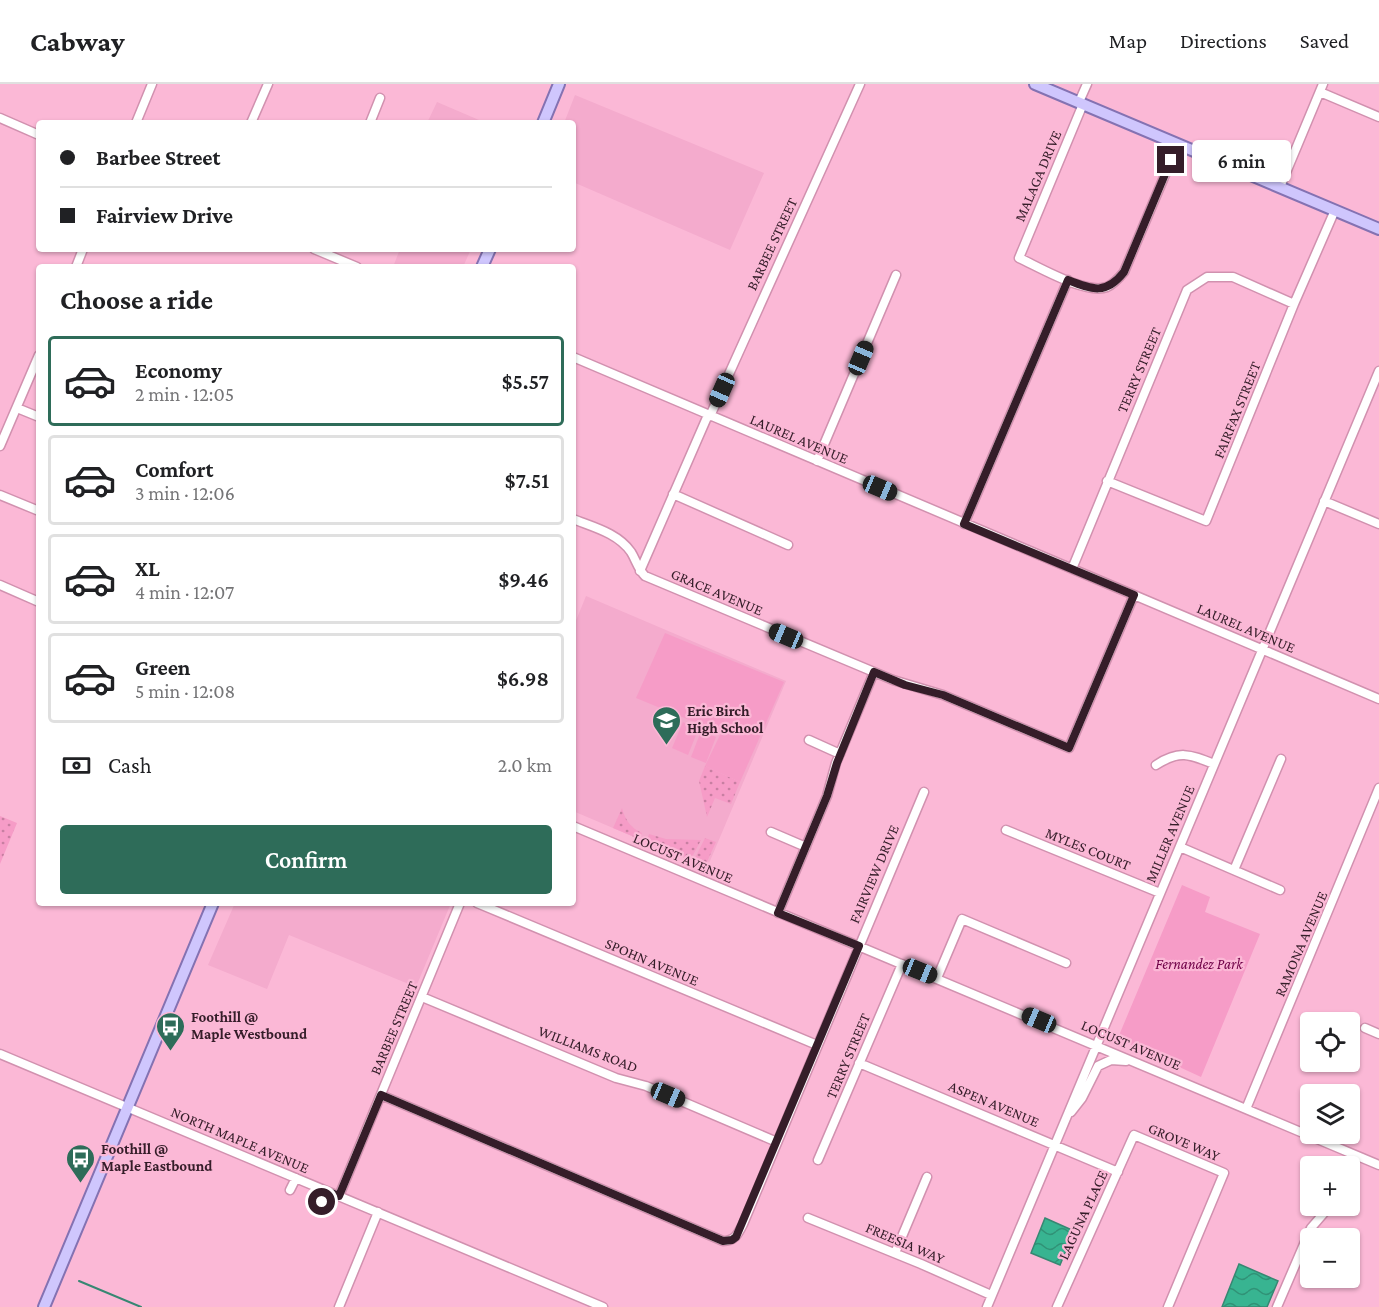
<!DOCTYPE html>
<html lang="en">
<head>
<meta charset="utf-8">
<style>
  body { margin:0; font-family:"Crimson Pro",serif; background:#f6f6f6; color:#202124; height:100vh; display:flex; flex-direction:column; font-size:22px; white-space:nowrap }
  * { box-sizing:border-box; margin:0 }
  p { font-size:20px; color:#757577 }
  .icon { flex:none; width:33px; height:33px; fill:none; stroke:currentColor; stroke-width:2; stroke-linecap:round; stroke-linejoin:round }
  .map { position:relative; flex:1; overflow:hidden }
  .side { position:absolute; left:36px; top:180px; width:540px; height:642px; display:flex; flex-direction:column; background:#fff; border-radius:6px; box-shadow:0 2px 4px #0004 }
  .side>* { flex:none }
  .guide { position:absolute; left:36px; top:36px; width:540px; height:132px; border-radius:6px; box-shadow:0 2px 4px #0004; display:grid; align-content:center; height:132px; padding:0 24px; background:#fff }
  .buttons { position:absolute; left:1300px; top:928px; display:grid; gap:12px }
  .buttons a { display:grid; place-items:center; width:60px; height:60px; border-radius:6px; background:#fff; box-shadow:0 2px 4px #0004; font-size:30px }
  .end { position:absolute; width:27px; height:27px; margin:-14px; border:8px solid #351d29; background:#fff; box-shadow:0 0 0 3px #fff }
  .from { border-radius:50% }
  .bubble { position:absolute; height:42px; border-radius:6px; background:#fff; box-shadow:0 2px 4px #0004; font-size:20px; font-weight:600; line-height:42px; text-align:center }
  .car { position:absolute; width:18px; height:36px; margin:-18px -9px; border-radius:8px; box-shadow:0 0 4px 2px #0007; background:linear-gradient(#222 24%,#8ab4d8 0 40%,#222 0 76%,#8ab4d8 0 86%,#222 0) }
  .guide b { display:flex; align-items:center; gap:21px; height:57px; font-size:22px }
  .guide b+b { border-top:2px solid #e0e0e0 }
  .guide i { width:15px; height:15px; background:#202124 }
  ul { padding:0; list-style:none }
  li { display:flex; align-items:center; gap:18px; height:90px; margin:0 12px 9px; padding:0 12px; border:3px solid #e0e0e0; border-radius:6px }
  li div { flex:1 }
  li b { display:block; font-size:22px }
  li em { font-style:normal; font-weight:600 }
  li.active { border-color:#2e6c59 }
  li>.icon { width:54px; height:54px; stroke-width:1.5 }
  h2 { padding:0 24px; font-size:27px; line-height:72px }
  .pay { display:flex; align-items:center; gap:15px; height:66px; padding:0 24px; font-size:22px }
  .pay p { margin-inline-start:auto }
  .button { display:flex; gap:12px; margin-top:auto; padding:12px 24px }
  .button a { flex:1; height:69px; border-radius:6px; background:#2e6c59; color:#fff; font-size:24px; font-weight:600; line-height:69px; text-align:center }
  header { display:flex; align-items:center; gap:36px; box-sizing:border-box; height:84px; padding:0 30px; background:#fff; border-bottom:2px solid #e0e0e0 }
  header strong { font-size:28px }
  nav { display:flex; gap:33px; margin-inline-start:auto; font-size:21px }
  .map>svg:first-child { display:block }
</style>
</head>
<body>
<header>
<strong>Cabway</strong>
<nav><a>Map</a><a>Directions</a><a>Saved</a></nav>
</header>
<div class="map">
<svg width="1379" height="1223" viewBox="0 0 1379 1223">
  <defs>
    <pattern id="grass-dots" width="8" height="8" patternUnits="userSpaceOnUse" patternTransform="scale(1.5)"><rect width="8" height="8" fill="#f69cc7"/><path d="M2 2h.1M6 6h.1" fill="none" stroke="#c87fa2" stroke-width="1.8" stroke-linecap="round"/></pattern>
    <pattern id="water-waves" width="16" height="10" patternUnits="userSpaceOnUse" patternTransform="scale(1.5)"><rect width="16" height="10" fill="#38b491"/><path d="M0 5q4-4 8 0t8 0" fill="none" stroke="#309276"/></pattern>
  </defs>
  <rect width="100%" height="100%" fill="#fbb8d6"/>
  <path fill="#f4abcd" d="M 575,11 L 764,89 L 730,166 L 573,98 L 573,39 L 564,39 Z
    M 437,18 L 486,39 L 487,39 L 427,39 Z
    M 400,165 L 471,165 L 463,183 L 393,183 Z
    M 586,512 L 786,597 L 707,784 L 573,727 L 573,544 Z
    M 235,819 L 451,819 L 416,903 L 289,851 L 267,905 L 208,881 Z"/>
  <path fill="url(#grass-dots)" d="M 705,682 L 740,698 L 731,720 L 715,714 L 707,733 L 699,697 Z
    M 622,724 C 625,736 631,744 642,749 L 639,755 L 613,744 Z
    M 0,732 L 17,739 L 0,780 Z
    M 649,750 L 666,755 L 701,756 L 691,775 L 642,757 L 645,752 L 648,753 Z
    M 705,754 L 716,758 L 706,780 L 694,776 Z"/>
  <path fill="#f69cc7" d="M 665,549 L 784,598 L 740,698 L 705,682 L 721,649 L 636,614 Z
    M 683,638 L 698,646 L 688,671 L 672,664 Z
    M 701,647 L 716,653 L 706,679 L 691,673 Z
    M 1182,801 L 1210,813 L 1205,828 L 1260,850 L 1201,993 L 1123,957 L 1120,949 Z"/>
  <path fill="url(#water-waves)" stroke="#378772" stroke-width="1.5" d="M 1045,1134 L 1074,1147 L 1060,1181 L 1031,1169 Z
    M 1239,1180 L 1278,1197 L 1267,1223 L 1222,1223 Z"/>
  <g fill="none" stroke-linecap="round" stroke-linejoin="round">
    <path stroke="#378772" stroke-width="2" d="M 79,1197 L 141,1223"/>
    <defs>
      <path id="minor" d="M 1320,8 L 1379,33
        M 1079,18 L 1087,0
        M 1083,20 L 1019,174 C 1039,183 1086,211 1107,203 C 1114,200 1119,194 1124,188 L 1178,60
        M 0,34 L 39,51
        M 136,39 L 152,0
        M 251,39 L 268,0
        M 370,39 L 380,14
        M 1280,103 L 1323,0
        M 314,165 L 357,183
        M 76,183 L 83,165
        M 573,273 L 1379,615
        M 17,324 L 39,333
        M 710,332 L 860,0
        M 0,362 L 39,271
        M 817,377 L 896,191
        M 1107,397 L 1206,437 L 1294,220 L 1335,126
        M 673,410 L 788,461
        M 0,411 L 39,427
        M 1324,417 L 1379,440
        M 573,435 C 593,443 618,449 631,468 C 636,476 638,485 645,492 L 893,596 L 943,611 L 1069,664 L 1134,511
        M 964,440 L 1068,196
        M 1072,485 L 1187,206 L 1207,193 L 1233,193 L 1294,220
        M 640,487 L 708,331
        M 0,501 L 39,518
        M 809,656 L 840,670
        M 1156,681 C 1179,666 1189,670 1214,680
        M 573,742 L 1379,1081
        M 1006,746 L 1160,809
        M 771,748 L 806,763
        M 1180,763 L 1280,806
        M 1234,786 L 1281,675
        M 477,819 L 817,961
        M 778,829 L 827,712 L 836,679 L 874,588
        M 937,894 L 962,835 L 1066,879
        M 422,913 L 616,994 L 646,1002 L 777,1058
        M 1365,944 L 1379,950
        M 0,970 L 603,1223
        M 859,979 L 1118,1088
        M 381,1011 L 723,1157 C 735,1157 738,1150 743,1140 L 924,708
        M 1246,1025 L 1379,704
        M 1071,1028 L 1082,1014 L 1098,982 L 1111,976 L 1126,977
        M 818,1076 L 902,880
        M 1347,1083 L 1352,1070
        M 290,1106 L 296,1094
        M 339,1112 L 460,819
        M 322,1118 L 326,1107
        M 808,1134 L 921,1180 L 991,1211
        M 895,1169 L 927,1093
        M 339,1223 L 378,1128
        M 987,1223 L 1379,287
        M 1057,1223 L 1134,1051 L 1224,1089 L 1168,1223
        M 1277,1223 L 1311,1144 L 1330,1122"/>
      <path id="major" d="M 1035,0 L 1379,145
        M 543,39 L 559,0
        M 482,183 L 490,165
        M 44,1223 L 213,819"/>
    </defs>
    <use href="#minor" stroke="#d191af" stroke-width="11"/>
    <use href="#major" stroke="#8472b2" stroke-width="14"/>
    <use href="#minor" stroke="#fff" stroke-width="8"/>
    <use href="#major" stroke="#cfc6fd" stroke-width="10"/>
  </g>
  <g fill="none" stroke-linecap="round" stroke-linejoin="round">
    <path stroke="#351d29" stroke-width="8" d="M 322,1118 L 326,1107 L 339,1112 L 381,1011 L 723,1157 L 732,1156 L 736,1153 L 859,862 L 778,829 L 827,712 L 837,679 L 874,588 L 905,601 L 943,611 L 1069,664 L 1134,511 L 964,440 L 1068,196 C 1093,206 1106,211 1124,188 L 1171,76"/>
  </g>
  <defs>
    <symbol id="school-pin" viewBox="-11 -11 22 30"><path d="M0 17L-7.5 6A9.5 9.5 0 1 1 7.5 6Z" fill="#2e6c59" stroke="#fbb8d6"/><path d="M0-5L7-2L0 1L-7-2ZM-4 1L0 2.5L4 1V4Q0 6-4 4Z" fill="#fff"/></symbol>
    <symbol id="bus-pin" viewBox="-11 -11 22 30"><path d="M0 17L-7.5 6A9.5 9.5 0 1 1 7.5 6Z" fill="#2e6c59" stroke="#fbb8d6"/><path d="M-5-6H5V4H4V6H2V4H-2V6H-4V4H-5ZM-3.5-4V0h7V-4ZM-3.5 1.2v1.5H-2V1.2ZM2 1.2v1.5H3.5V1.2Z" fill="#fff"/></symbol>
  </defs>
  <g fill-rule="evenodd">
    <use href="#school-pin" x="650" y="620" width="33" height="45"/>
    <use href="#bus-pin" x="154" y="926" width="33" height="45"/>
    <use href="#bus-pin" x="64" y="1058" width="33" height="45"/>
  </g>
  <g text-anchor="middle" stroke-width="4.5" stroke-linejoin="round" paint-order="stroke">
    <g font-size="15" fill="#351d29" stroke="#fbb8d6">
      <text transform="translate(1038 92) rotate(-67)" y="5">MALAGA DRIVE</text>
      <text transform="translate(772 160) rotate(-65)" y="5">BARBEE STREET</text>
      <text transform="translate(1139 286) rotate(-67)" y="5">TERRY STREET</text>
      <text transform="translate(1237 326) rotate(-68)" y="5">FAIRFAX STREET</text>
      <text transform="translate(799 355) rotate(23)" y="5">LAUREL AVENUE</text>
      <text transform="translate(717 508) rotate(23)" y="5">GRACE AVENUE</text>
      <text transform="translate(1246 544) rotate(23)" y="5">LAUREL AVENUE</text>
      <text transform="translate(1170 750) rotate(-67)" y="5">MILLER AVENUE</text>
      <text transform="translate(1088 765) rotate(22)" y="5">MYLES COURT</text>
      <text transform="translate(683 774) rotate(23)" y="5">LOCUST AVENUE</text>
      <text transform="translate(874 790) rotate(-67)" y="5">FAIRVIEW DRIVE</text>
      <text transform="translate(1301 860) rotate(-67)" y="5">RAMONA AVENUE</text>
      <text transform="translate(652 878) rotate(23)" y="5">SPOHN AVENUE</text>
      <text transform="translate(394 944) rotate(-67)" y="5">BARBEE STREET</text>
      <text transform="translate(1131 961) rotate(23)" y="5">LOCUST AVENUE</text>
      <text transform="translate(588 965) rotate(21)" y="5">WILLIAMS ROAD</text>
      <text transform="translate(848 972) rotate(-67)" y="5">TERRY STREET</text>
      <text transform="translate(994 1020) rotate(23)" y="5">ASPEN AVENUE</text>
      <text transform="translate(240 1056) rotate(23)" y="5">NORTH MAPLE AVENUE</text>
      <text transform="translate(1184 1058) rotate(23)" y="5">GROVE WAY</text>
      <text transform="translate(1083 1131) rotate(-65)" y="5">LAGUNA PLACE</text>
      <text transform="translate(905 1159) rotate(23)" y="5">FREESIA WAY</text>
    </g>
    <g font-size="15" font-weight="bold" fill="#351d29" stroke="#fbb8d6" text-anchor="start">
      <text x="687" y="632">Eric Birch<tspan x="687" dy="17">High School</tspan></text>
      <text x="191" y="938">Foothill @<tspan x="191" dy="17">Maple Westbound</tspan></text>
      <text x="101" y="1070">Foothill @<tspan x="101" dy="17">Maple Eastbound</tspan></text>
    </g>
    <g font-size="15" font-style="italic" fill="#6f0047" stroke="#fbb8d6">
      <text x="1199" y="885">Fernandez Park</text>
    </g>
  </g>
</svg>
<div class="buttons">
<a><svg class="icon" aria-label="locate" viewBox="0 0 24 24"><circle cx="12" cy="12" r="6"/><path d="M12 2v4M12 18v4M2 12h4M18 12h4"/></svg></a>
<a><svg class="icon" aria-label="layers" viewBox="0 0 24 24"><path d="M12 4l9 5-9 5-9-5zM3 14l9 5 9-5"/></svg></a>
<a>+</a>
<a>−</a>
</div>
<i class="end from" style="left:322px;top:1118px"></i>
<i class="end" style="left:1171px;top:76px"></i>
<div class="bubble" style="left:1192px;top:56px;width:99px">6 min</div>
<i class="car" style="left:861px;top:274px;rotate:23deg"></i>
<i class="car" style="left:722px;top:306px;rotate:204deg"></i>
<i class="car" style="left:880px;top:404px;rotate:113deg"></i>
<i class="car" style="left:786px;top:552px;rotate:293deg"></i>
<i class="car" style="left:920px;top:887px;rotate:112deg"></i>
<i class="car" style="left:1039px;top:936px;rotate:293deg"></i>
<i class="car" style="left:668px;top:1011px;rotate:113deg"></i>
<div class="guide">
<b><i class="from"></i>Barbee Street</b>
<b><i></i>Fairview Drive</b>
</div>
<section class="side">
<h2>Choose a ride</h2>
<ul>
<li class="active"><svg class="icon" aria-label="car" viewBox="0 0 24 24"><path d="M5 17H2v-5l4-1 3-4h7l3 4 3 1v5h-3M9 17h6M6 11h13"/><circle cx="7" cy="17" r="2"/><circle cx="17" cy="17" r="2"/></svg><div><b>Economy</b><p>2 min · 12:05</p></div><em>$5.57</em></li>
<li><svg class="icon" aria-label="car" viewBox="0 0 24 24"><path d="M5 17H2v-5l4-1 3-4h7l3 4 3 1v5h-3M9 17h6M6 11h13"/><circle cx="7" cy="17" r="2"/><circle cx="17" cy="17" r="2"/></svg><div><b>Comfort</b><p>3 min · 12:06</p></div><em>$7.51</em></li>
<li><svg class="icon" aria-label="car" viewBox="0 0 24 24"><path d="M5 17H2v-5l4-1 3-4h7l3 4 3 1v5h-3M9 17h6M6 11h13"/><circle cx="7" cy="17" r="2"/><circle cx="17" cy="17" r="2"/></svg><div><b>XL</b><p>4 min · 12:07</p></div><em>$9.46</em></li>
<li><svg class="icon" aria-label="car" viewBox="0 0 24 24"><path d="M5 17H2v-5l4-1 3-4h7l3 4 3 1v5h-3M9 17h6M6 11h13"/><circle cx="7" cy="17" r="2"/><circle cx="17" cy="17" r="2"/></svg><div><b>Green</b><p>5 min · 12:08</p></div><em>$6.98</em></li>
</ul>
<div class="pay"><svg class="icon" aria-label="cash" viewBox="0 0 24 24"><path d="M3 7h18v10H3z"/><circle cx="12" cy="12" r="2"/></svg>Cash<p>2.0 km</p></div>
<div class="button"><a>Confirm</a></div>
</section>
</div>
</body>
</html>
